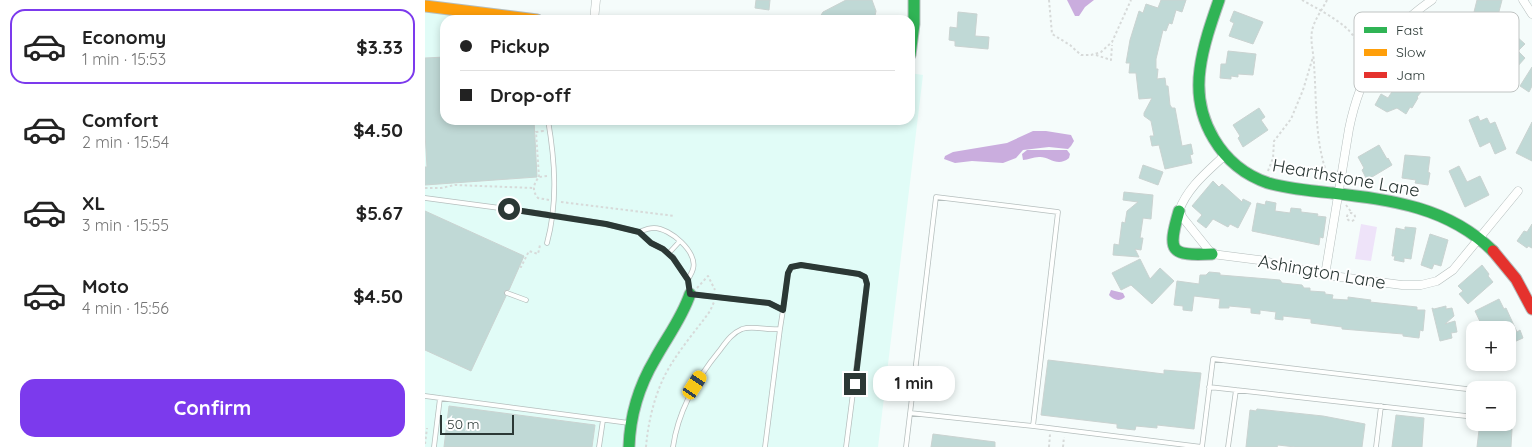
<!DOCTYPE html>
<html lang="en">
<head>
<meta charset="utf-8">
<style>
  body { margin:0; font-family:Quicksand,sans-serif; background:#f6f6f6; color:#222; height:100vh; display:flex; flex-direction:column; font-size:19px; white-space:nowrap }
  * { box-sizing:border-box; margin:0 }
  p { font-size:16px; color:#767676 }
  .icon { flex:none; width:28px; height:28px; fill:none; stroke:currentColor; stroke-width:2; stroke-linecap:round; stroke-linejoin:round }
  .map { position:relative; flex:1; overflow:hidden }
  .details { display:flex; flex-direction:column; background:#fff; width:425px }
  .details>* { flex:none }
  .banner { position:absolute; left:15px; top:15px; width:475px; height:110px; border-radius:15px; box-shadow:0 2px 8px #0003; display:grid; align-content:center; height:110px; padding:0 20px; background:#fff }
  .buttons { position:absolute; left:1041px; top:321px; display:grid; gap:10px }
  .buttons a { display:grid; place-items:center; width:50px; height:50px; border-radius:10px; background:#fff; box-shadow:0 2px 8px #0003; font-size:25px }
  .scale { position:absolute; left:15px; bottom:12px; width:74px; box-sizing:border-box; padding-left:5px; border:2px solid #2b3835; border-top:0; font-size:14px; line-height:18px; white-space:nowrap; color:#2b3835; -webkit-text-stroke:4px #fff; paint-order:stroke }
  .end { position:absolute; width:22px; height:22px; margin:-11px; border:6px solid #2b3835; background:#fff; box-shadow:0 0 0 2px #fff }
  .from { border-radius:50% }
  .bubble { position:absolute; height:35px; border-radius:15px; background:#fff; box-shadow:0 2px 8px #0003; font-size:16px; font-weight:700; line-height:35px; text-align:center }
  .car { position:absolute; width:15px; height:30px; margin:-15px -8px; border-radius:6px; box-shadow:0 0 4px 1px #0007; background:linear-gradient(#f5c518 24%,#345 0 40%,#f5c518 0 76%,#345 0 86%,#f5c518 0) }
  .banner b { display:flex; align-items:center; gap:18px; height:48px; font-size:19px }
  .banner b+b { border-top:1px solid #e0e0e0 }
  .banner i { width:12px; height:12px; background:#222 }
  ul { padding:9px 0 0; list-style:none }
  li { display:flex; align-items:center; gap:15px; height:75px; margin:0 10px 8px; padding:0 10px; border:2px solid transparent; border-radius:15px }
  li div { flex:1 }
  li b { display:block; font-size:19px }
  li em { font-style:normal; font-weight:700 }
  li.active { border-color:#7c3aed }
  li>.icon { width:45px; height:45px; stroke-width:1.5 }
  .action { display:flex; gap:10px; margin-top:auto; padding:10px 20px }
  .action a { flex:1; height:58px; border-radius:15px; background:#7c3aed; color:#fff; font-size:20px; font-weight:700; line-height:58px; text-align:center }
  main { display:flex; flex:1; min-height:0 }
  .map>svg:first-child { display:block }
</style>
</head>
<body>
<main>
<section class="details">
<ul>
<li class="active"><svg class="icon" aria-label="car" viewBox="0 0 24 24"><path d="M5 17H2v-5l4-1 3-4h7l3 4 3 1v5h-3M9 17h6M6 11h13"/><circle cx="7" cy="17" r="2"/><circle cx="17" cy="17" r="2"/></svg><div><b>Economy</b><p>1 min · 15:53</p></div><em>$3.33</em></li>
<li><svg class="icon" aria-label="car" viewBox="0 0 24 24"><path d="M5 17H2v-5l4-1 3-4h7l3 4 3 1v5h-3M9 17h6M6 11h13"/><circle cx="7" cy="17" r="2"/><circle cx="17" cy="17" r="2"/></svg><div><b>Comfort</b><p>2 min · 15:54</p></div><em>$4.50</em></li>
<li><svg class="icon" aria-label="car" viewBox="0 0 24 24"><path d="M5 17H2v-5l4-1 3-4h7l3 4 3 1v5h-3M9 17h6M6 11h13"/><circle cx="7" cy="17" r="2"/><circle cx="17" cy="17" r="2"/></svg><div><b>XL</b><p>3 min · 15:55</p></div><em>$5.67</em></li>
<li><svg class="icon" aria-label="car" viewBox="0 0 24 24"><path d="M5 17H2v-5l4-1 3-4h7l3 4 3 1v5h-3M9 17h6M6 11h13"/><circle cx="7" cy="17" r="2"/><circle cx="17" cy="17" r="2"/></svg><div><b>Moto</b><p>4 min · 15:56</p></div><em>$4.50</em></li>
</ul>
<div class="action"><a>Confirm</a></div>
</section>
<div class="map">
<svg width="1107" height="447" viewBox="0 0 1107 447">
  <rect width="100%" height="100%" fill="#f5fcfb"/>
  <path fill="#e1fcf7" d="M 0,12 L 65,20 L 20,20 L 20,120 L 485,120 L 485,73 L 498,75 L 453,447 L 0,447 Z"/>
  <path fill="#eee3f9" d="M 936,224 L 952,227 L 946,261 L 930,259 Z"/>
  <path fill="#caadde" d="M 642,0 L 669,0 L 660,7 L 654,16 L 650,16 Z
    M 608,131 L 621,131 L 646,135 L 649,141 L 646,146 L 643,149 L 624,147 L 598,150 L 591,158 L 578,163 L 547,161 L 530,163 L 519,159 L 520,156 L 528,152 L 582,143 Z
    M 602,150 L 642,150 L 645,154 L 644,158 C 632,168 624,156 614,157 C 608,157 603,160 598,160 L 597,154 Z
    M 686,290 L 698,293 L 700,297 C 695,302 688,300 684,295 Z"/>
  <path fill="#c0d9d6" stroke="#cad3d1" d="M 331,0 L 345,0 L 344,10 L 330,8 Z
    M 421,0 L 447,0 L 451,11 L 450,16 L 441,20 L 393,20 L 398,12 Z
    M 736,0 L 761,0 L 757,12 L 751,10 L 747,24 L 744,23 L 741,31 L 738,30 L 731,59 L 731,69 L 733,69 L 732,79 L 740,78 L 741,86 L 743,86 L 745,105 L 747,108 L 750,108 L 757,146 L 766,144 L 768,154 L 765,155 L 767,163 L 740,169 L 734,145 L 727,146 L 725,136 L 729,136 L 726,121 L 719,116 L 719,113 L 727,98 L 714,99 L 711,73 L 704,73 L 705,63 L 701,63 L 705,40 L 714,11 L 718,13 L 721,4 L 733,8 Z
    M 1052,0 L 1077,0 L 1069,31 L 1059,29 L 1060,23 L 1047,20 Z
    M 809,11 L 838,22 L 828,44 L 804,36 L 809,23 L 805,21 Z
    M 533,12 L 552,14 L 550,36 L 564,37 L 563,49 L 530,46 L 530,41 L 524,40 L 525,27 L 532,28 Z
    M 1091,36 L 1100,44 L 1093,51 L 1100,58 L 1084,76 L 1066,60 Z
    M 803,51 L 831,54 L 828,75 L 813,74 L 813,77 L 806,76 L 806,79 L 795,78 L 796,64 L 801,64 Z
    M 987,52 L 1013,71 L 992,97 L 993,98 L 987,108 L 985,107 L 981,114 L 972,108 L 962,112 L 950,105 L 956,94 L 963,98 L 984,65 L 980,62 Z
    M 20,57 L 20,120 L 109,120 L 112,177 L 0,185 L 0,167 L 2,167 L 0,133 L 0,58 Z
    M 1107,67 L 1107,86 L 1104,92 L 1095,86 Z
    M 834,108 L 840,117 L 836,120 L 843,130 L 818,147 L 813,138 L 815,136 L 808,125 Z
    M 1053,116 L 1055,121 L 1062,118 L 1065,124 L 1070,122 L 1081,149 L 1070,154 L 1065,142 L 1055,147 L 1044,120 Z
    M 1107,122 L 1107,161 L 1091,153 Z
    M 954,145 L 962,159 L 963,158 L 967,165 L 942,180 L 937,170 L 939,168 L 933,157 Z
    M 980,155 L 1005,157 L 1003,172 L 1005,173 L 1003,185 L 990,183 L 991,180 L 977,178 Z
    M 718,165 L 738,172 L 733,185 L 714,178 Z
    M 1034,166 L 1042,182 L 1055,176 L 1064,195 L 1040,207 L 1024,171 Z
    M 788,181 L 794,187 L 797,184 L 817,202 L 818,199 L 826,203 L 813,228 L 805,224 L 803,227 L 788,219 L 781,228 L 772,221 L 777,215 L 767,206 Z
    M 699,192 L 728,195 L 726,219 L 718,218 L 715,238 L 718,238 L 716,250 L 710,249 L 714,257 L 688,255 L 689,244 L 694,245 L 697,222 L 700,223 L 702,211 L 713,202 L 698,200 Z
    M 841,201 L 851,203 L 850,211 L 865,213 L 866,208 L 876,209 L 876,212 L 893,214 L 892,216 L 901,217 L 898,238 L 895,237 L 894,245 L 827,231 L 832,203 L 840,205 Z
    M 0,211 L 99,256 L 84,290 L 79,291 L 81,296 L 46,371 L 0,350 Z
    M 1107,224 L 1107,248 L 1103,246 L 1102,248 L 1092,241 L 1099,231 L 1102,232 Z
    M 980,227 L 991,228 L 986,259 L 979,258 L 979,262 L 969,260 L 970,256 L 967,256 L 971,228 L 980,230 Z
    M 1005,234 L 1023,240 L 1016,266 L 1009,264 L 1007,269 L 996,265 Z
    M 715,259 L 725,279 L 735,268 L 749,281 L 727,304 L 706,285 L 696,290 L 687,273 Z
    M 1057,265 L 1064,274 L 1063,276 L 1068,282 L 1043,304 L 1034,294 L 1038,291 L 1033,286 Z
    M 784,272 L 795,273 L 795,275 L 855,280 L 857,283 L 877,285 L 879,288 L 885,288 L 885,291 L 900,292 L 900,294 L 908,295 L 907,299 L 923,300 L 923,297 L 946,300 L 945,302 L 992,307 L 992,310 L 1000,310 L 998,331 L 995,330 L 994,338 L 978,336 L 978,334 L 917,329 L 917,327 L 886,323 L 886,319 L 858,316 L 858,320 L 850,319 L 851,312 L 835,310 L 835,314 L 826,313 L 826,308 L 804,306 L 804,308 L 794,308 L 795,299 L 769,296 L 767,311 L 758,310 L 758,306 L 749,305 L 752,281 L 774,284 L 775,275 L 781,275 Z
    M 1074,299 L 1079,309 L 1081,308 L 1092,332 L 1095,330 L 1098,338 L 1082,345 L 1082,330 L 1059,330 L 1050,311 Z
    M 1021,306 L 1021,309 L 1027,308 L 1029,316 L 1020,324 L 1030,321 L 1032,332 L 1026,333 L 1027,338 L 1015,341 L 1007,308 L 1009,309 Z
    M 623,360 L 739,374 L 739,370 L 776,373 L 769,429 L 732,425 L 732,428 L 711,426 L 710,430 L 692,428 L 692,424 L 616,415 Z
    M 24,406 L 170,425 L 167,447 L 19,447 Z
    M 832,409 L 898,416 L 940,424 L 937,447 L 870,447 L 853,445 L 852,447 L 821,447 L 825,410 L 831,411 Z
    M 971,415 L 999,418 L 997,447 L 967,447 Z
    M 1058,425 L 1087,429 L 1086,447 L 1052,447 L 1054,430 L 1057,431 Z
    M 508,434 L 570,442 L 570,447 L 506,447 Z"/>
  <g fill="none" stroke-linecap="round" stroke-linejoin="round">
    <defs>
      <path id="lane" d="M 0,198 L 127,215 L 181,224 L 214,232 L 226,243 L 238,249 L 248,257 L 263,280 L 265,294 L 344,303 L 358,310 L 355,329 C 343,331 329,325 317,329 C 307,333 301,342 295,350 C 272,378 253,411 248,447
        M 214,232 C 219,230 223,228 229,228 C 245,228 273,252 268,269 C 267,273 264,277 263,280
        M 122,243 C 133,202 130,161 123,120
        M 244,253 L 255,241
        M 82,293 L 101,300
        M 358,310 L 363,273 L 367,267 L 376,265 L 434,274 L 440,277 L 442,284 L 421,447
        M 784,387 L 1050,417
        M 1082,394 L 1086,395 L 1082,421
        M 0,396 L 15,398
        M 485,413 L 608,426
        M 9,447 L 15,398 L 204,423
        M 174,447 L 178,420
        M 340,447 L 355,329
        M 481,447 L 511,197 L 633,212 L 608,426 L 777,447
        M 777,447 L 788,359 L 1050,390
        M 803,447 L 811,390
        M 951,447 L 956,406"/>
      <path id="street" d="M 1098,0 L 1107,14
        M 169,20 L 171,0
        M 799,156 C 782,172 762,188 754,211 L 758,218 L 787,254 L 834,260 L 900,275 L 977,285 L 996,285 L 1012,281 L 1028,270 L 1093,191
        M 900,275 L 924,129 C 935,74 960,32 1007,0"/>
      <path id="fast" d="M 794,0 C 786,23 778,46 775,69 C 768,119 796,167 843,183 C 864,189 886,191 907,193 C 967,200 1023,207 1068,251
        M 485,55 L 489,24 L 489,0
        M 754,211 C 742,252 745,256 787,254
        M 204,447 C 205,415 214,386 230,359 C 242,337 257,318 265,294"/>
      <path id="slow" d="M 0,6 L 112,20"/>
      <path id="jam" d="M 1068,251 L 1091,279 L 1107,309"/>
    </defs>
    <use href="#lane" stroke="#b5bebd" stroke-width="5.5"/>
    <use href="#street" stroke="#b5bebd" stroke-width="9"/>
    <use href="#fast" stroke="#b5bebd" stroke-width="13"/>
    <use href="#slow" stroke="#b5bebd" stroke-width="13"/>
    <use href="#jam" stroke="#b5bebd" stroke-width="13"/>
    <path stroke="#d7dad9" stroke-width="2" stroke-dasharray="2.5 2.5" stroke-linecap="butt" d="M 624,0 L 627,34 L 645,45 L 656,55 L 666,55 L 676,52 L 687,42 L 706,0
      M 877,0 C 891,8 921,23 929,37 C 934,45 935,55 940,63
      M 902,0 C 897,10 889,20 887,31 C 885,42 889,54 889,65 C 892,103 889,148 906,183
      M 671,55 L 686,60 L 687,45
      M 843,171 L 848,158 L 849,141 L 866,119 L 878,90 L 888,57
      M 122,176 L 114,177 C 108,184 107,191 113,198 L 124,200
      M 114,177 L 111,132 L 118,131 L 117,130
      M 0,188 L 16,188 L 30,185 L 109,188
      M 136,202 L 250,216
      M 921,205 L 927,213
      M922 217a4 4 0 1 1 8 0a4 4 0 1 1-8 0Z
      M 95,266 L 96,267 L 104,251 L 113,254 L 115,245
      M 272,288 L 283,276 L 290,290
      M 0,444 L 2,428
      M 221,447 C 223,423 229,397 240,375 C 252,352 270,332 285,311 L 289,302
      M 624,447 L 625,434
      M 638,447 L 639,437"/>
    <use href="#lane" stroke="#fefffe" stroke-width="4"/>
    <use href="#street" stroke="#fefffe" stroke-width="8"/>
    <use href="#fast" stroke="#30b455" stroke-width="11"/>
    <use href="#slow" stroke="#ff9f0a" stroke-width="11"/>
    <use href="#jam" stroke="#e5322d" stroke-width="11"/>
  </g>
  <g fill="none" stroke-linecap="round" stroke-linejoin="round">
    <path stroke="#2b3835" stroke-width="6" d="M 84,209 L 181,224 L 214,232 L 226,243 L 238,249 L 248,258 L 263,280 L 265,294 L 344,303 L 358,310 L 363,273 L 366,267 L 376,265 L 434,274 L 440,277 L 442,284 L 430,384"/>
  </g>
  <g text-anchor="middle" stroke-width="4" stroke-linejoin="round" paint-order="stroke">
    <g font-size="18" fill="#2b3835" stroke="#fff">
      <text transform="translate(921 178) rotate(10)" y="6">Hearthstone Lane</text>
      <text transform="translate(897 272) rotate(10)" y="6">Ashington Lane</text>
    </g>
  </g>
  <rect x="929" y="12" width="165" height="80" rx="8" fill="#fff" stroke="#bfc3c2" stroke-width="1"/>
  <rect x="939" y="27" width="23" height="6" fill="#30b455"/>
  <rect x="939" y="49" width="23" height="7" fill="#ff9f0a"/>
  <rect x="939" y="72" width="23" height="6" fill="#e5322d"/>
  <g font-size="14" fill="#2b3835">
    <text x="971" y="35">Fast</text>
    <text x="971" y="57">Slow</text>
    <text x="971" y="80">Jam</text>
  </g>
</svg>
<div class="buttons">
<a>+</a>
<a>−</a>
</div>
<div class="scale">50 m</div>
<i class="end from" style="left:84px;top:209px"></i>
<i class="end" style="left:430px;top:384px"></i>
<div class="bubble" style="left:448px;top:366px;width:82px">1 min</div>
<i class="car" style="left:270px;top:385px;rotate:33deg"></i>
<div class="banner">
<b><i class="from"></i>Pickup</b>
<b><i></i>Drop-off</b>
</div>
</div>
</main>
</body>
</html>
